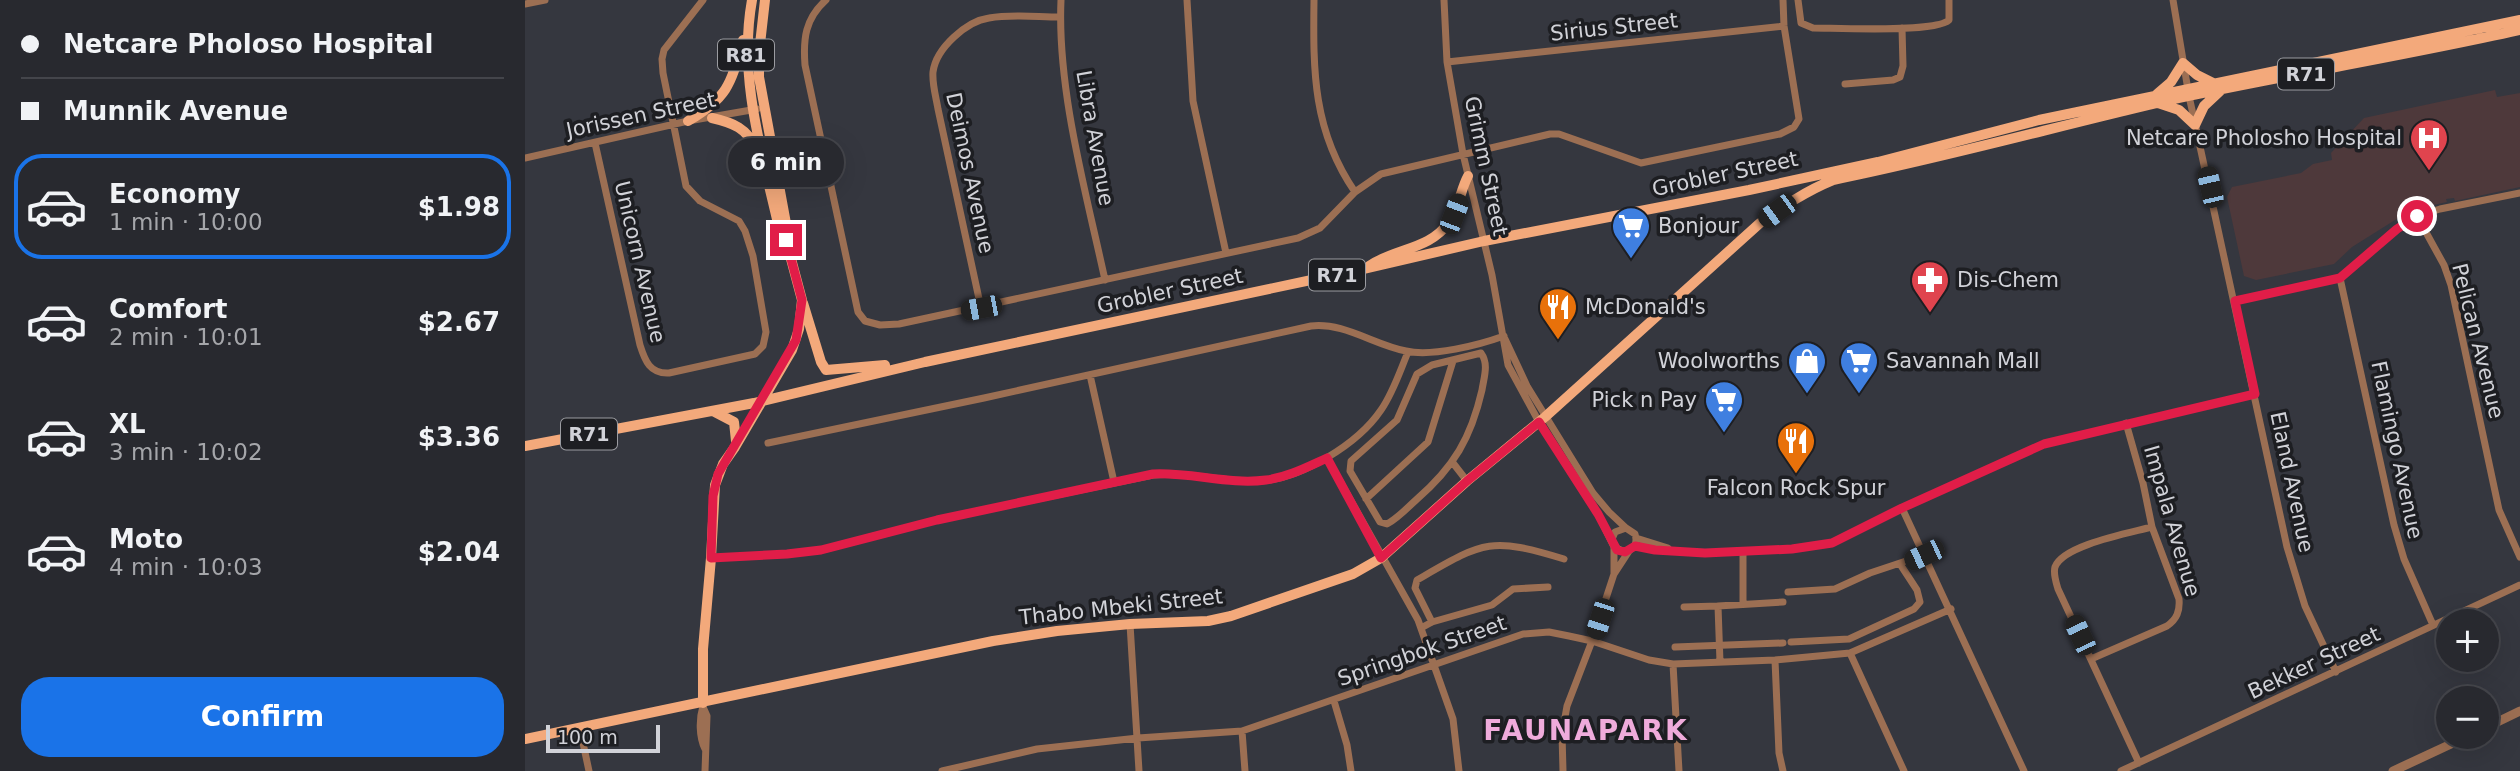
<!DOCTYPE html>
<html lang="en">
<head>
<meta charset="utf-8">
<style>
  body { margin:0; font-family:"DejaVu Sans",sans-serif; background:#303137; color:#f1f3f6; height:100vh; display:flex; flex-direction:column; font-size:26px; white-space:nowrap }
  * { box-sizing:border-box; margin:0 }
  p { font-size:23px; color:#a5a6aa }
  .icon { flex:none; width:38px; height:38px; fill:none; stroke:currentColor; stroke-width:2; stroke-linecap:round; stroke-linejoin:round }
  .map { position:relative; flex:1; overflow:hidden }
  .sheet { display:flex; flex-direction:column; background:#28292f; width:525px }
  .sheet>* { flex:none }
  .banner { display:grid; align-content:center; height:154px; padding:0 21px; background:#28292f }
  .tools { position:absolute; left:1911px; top:609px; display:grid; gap:14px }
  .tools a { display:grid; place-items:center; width:63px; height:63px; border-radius:50%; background:#28292f; box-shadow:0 7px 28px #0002,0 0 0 2px #44454b; font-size:35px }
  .scale { position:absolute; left:21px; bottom:18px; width:114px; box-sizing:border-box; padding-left:7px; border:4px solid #d1d2d8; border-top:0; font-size:19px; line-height:24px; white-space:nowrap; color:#d1d2d8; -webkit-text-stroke:5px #1d1e22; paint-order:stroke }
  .end { position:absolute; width:32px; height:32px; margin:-16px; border:9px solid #e11d48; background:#fff; box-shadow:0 0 0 4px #fff }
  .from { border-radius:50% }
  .bubble { position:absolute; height:49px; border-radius:24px; background:#28292f; box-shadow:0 7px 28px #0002,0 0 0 2px #44454b; font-size:23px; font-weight:600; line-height:49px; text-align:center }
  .car { position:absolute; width:21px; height:42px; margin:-21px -10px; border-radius:9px; box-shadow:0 0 5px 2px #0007; background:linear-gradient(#222 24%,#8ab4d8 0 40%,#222 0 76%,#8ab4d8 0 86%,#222 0) }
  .banner b { display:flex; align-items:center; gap:24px; height:66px; font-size:26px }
  .banner b+b { border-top:2px solid #44454b }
  .banner i { width:18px; height:18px; background:#f1f3f6 }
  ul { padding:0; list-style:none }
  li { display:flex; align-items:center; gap:21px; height:105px; margin:0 14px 10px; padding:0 7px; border:4px solid transparent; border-radius:28px }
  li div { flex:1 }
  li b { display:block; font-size:26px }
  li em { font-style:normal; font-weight:600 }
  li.current { border-color:#1a73e8 }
  li>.icon { width:63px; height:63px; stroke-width:1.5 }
  .cta { display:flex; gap:14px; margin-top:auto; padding:14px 21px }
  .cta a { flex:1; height:80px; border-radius:28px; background:#1a73e8; color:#fff; font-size:28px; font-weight:600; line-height:80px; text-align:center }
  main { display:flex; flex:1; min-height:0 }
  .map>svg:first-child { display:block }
</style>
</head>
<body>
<main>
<section class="sheet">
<div class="banner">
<b><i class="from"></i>Netcare Pholoso Hospital</b>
<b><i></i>Munnik Avenue</b>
</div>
<ul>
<li class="current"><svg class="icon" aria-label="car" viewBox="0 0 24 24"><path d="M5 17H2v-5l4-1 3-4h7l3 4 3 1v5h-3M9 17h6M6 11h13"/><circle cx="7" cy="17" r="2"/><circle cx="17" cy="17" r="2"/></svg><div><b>Economy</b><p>1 min · 10:00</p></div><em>$1.98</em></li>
<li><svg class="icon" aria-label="car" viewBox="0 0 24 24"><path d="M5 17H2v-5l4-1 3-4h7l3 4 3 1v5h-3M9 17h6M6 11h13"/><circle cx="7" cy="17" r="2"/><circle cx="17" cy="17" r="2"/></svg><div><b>Comfort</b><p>2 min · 10:01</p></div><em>$2.67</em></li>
<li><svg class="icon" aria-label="car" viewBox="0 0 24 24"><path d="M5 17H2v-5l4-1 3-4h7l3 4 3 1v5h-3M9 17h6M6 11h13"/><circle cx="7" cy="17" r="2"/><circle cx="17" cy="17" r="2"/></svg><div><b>XL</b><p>3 min · 10:02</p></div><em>$3.36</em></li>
<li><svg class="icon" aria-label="car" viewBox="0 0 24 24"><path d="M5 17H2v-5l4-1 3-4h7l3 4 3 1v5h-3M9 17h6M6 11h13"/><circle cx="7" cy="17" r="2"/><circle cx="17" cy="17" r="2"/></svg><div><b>Moto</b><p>4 min · 10:03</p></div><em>$2.04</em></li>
</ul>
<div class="cta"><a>Confirm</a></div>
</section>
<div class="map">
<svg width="1995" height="771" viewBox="0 0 1995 771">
  <rect width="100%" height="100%" fill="#35373f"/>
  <path fill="#4e393b" d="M 1970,90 L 1972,97 L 1995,93 L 1995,187 L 1930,201 L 1929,198 L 1921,199 L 1922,202 L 1886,210 L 1827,247 L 1809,264 L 1731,280 L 1719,276 L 1702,197 L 1707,187 L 1776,173 L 1788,164 L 1807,160 L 1806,153 L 1839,118 Z"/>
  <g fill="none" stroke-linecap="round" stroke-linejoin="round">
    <path stroke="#9c6f53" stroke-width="7" d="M 301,0 C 280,19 278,39 280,65 L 333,312 L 340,321 L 355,325 L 374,324 L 773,238 L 795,228 L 830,192 L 856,174 L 1025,134 L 1034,134 L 1116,163 L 1255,134 L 1269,127 L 1274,119 L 1259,26 L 1258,0
      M 536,0 C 532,90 561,192 580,280
      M 662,0 L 668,101 L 701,253
      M 789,0 C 788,72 788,131 830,192
      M 919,0 L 922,62 L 938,154 L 967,275 L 983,365 L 1014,422 L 1073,514 L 1089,547 L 1100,552 C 1109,550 1113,543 1110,534 L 1101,528 L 1090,532 L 1087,539
      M 1273,0 L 1276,23 L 1288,28 C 1311,28 1411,33 1424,20 L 1424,0
      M 1648,0 L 1664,96 L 1762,547 L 1780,606 L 1811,672
      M 0,4 L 20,0
      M 922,62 L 1259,26
      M 1320,84 L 1368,80 L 1375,77 L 1378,66 L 1377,28
      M 70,143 L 115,345 C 120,361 125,374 144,373 L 230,354 L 238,346 L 241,332 L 228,256 L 220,231 L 214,221 L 175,201 L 161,186 L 138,73 L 137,59 L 139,50 L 178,0
      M 0,158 L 163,121 L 232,109
      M 1892,216 L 1919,265 L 1926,285 L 1974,510 L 1995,557
      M 1815,278 L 1869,525 L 1879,559 L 1908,625
      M 1710,301 L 1815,278 L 1872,229 L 1892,216 L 1915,209 L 1995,193
      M 456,308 L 413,109 C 411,97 407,84 408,72 C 411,48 442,21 464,18 C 487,14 512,17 535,17
      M 980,339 L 1002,386 L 1068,493 L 1084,512 L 1101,528
      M 956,353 C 964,364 959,377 957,390 C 946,438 929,467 891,500 C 882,508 873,518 862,524 L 855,522 L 825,471 L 826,461 L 872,420 L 892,374 L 907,365 Z
      M 565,375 L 589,482
      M 243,443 L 459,398 L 786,326 C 819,322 849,345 881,351 C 907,357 954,345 979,336
      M 802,458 L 893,620 L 928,719 L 934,771
      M 928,463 L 942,481
      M 841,499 L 903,442 L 928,361
      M 1377,508 L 1499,771
      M 1111,538 L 1143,548
      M 1110,546 L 1131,550 L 1180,553 L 1267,549 L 1307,543 L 1377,508 L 1519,444 L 1730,394
      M 1089,547 L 1089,573
      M 186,558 L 262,554 L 296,550 L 412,520 L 628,475 C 664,472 699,482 735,481 C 776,479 833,444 856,410 C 868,393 875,371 883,352
      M 1263,592 L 1310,589 L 1345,573 L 1399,555
      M 1218,604 L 1218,552
      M 1193,606 L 1258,602
      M 1159,607 L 1193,606 L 1195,662
      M 907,622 L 890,588 L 892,580 C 958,542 964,536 1039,559
      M 605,624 L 614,771
      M 896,628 L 907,622 L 967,605 L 988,589 L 1023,587
      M 1266,642 L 1324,639 L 1389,609 L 1395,602 L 1392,590 L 1375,564
      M 1150,647 L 1258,643
      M 1325,653 L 1379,771
      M 1566,659 L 1642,626 C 1652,619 1655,611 1654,599 L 1627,527 L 1618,483 L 1601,423
      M 1250,660 L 1254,753 L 1258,771
      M 1148,664 L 1154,771
      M 809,701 L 822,745 L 826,771
      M 178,706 C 174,719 174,737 180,749
      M 178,707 L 182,716 L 180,771
      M 55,729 L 64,771
      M 717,731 L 720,771
      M 1614,763 L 1533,589 C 1531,582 1528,574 1530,567 C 1538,545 1605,533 1627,527
      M 417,771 L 512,749 L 613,738 L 717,731 L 998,634 L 1024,632 L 1044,636 L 1067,641 L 1124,660 L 1148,664 L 1250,660 L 1325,653 L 1426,609
      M 1038,771 L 1037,734 L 1042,706 L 1067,641 L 1089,574 L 1104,551
      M 1596,771 L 1995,585"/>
    <path stroke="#9c6f53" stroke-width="9" d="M 1962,727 L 1995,711
      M 1868,771 L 1941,737"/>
    <path stroke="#f3a97b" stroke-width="10" d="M 240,0 L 234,53 L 234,77 L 262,229 L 261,239
      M 1632,94 L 1646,82 L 1658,63 L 1672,75 L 1688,83
      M 1633,103 L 1654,110 L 1670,125 L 1679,106 L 1695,91
      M 187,118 C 209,123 221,128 232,149
      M 163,121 C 204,97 206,83 218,40
      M 844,266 C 870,248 905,250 924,222 C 934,208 935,191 943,176
      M 278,303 L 296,362 L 301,370 L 360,365
      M 188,411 L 209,422 L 211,441
      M 0,446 L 229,403 L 400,362 L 838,269 L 959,241 L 1224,190 L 1353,162 L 1514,120 L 1995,20
      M 178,703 L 178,649 L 186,558 L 190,485 L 198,464 L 210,447 L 267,350 L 274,329 L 277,300 L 261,240 L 254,228 C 237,153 213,77 227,0
      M 0,739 L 468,641 L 532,631 L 605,624 L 683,621 L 706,616 L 828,574 L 856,558 L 942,481 L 1020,417 L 1235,223 C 1259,206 1281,191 1308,180 C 1422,157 1533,126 1645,100 C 1761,75 1879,56 1995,30"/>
  </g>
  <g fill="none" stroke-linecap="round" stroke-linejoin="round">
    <path stroke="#e11d48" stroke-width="9" d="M 261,240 L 277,300 L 271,340 L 193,474 L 188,496 L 186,558 L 262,554 L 296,550 L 412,520 L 628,474 C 666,472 704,485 741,480 C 763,477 782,467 802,458 L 856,558 L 942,481 L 1014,422 L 1073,514 L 1092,550 L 1100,552 L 1110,546 L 1130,550 L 1180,553 L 1267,549 L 1307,543 L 1377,508 L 1519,444 L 1730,394 L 1710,301 L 1815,278 L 1872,229 L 1892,216"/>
  </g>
  <defs>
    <symbol id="hospital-pin" viewBox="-11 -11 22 30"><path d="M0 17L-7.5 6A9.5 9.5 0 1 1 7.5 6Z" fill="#e0444e" stroke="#1d1e22"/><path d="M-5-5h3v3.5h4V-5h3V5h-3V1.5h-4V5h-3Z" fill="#fff"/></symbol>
    <symbol id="supermarket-pin" viewBox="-11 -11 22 30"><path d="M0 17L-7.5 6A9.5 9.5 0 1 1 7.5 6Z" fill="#3f7fe0" stroke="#1d1e22"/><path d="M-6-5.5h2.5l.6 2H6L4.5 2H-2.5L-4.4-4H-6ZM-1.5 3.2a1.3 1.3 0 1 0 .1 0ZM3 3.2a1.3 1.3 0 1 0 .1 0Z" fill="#fff"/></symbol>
    <symbol id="pharmacy-pin" viewBox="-11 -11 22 30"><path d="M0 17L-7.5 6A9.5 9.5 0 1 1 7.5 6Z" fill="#e0444e" stroke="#1d1e22"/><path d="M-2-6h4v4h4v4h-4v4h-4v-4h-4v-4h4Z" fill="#fff"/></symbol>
    <symbol id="restaurant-pin" viewBox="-11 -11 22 30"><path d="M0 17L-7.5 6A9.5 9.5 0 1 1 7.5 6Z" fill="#e8710a" stroke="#1d1e22"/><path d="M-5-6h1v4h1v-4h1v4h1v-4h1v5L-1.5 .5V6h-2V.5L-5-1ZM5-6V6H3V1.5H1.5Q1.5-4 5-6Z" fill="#fff"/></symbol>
    <symbol id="shop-pin" viewBox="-11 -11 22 30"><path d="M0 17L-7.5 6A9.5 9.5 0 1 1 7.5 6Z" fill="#3f7fe0" stroke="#1d1e22"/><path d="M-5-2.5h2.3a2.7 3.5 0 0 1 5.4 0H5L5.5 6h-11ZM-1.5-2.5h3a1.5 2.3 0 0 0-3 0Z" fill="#fff"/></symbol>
  </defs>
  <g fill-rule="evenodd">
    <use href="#hospital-pin" x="1882" y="116" width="44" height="60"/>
    <use href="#supermarket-pin" x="1084" y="204" width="44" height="60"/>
    <use href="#pharmacy-pin" x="1383" y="258" width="44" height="60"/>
    <use href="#restaurant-pin" x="1011" y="285" width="44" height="60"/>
    <use href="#shop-pin" x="1260" y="339" width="44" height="60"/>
    <use href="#supermarket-pin" x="1312" y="339" width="44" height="60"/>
    <use href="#supermarket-pin" x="1177" y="378" width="44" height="60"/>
    <use href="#restaurant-pin" x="1249" y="419" width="44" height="60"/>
  </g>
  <g text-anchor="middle" stroke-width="7" stroke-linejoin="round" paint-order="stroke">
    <g fill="#1d1e22" stroke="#9b9ca1" stroke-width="2">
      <rect x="193" y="39.5" width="56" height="31" rx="5"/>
      <rect x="1753" y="58.5" width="56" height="31" rx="5"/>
      <rect x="784" y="259.5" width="56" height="31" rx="5"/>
      <rect x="36" y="418.5" width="56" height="31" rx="5"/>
    </g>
    <g font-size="19" font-weight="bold" fill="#d1d2d8">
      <text x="221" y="62">R81</text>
      <text x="1781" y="81">R71</text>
      <text x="812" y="282">R71</text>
      <text x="64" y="441">R71</text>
    </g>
    <g font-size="21" fill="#d1d2d8" stroke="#1d1e22">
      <text transform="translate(1089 27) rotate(-6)" y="7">Sirius Street</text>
      <text transform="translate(116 115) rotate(-12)" y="7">Jorissen Street</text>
      <text transform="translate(570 138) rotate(80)" y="7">Libra Avenue</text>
      <text transform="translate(961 166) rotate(78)" y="7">Grimm Street</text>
      <text transform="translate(445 173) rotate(78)" y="7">Deimos Avenue</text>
      <text transform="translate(1200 174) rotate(-12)" y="7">Grobler Street</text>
      <text transform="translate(115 262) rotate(77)" y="7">Unicorn Avenue</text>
      <text transform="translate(645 291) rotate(-12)" y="7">Grobler Street</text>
      <text transform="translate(1953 341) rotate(76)" y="7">Pelican Avenue</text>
      <text transform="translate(1872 450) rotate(78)" y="7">Flamingo Avenue</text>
      <text transform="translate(1767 482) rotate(78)" y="7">Eland Avenue</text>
      <text transform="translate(1647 521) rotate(74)" y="7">Impala Avenue</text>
      <text transform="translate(596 607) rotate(-6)" y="7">Thabo Mbeki Street</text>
      <text transform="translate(897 651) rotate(-19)" y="7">Springbok Street</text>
      <text transform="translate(1789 663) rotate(-25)" y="7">Bekker Street</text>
    </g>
    <g font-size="21" fill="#d1d2d8" stroke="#1d1e22" text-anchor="start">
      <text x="1877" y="145" text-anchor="end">Netcare Pholosho Hospital</text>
      <text x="1133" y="233">Bonjour</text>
      <text x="1432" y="287">Dis-Chem</text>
      <text x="1060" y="314">McDonald's</text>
      <text x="1255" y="368" text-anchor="end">Woolworths</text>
      <text x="1361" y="368">Savannah Mall</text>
      <text x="1172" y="407" text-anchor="end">Pick n Pay</text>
      <text x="1271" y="495" text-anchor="middle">Falcon Rock Spur</text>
    </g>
    <g font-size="28" font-weight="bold" letter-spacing="2" fill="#efabdb" stroke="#1d1e22">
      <text x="1061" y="740">FAUNAPARK</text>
    </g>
  </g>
</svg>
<div class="tools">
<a>+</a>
<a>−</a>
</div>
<div class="scale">100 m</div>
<i class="end from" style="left:1892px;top:216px"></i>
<i class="end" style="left:261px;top:240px"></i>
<div class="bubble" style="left:203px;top:138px;width:116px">6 min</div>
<i class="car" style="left:1685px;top:187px;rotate:347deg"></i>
<i class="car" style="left:1252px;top:211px;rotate:234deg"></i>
<i class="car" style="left:929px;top:214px;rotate:21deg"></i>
<i class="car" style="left:456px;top:308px;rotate:259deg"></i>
<i class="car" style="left:1399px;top:555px;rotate:245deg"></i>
<i class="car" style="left:1075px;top:619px;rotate:198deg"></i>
<i class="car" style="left:1555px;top:635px;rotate:335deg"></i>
</div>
</main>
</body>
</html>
